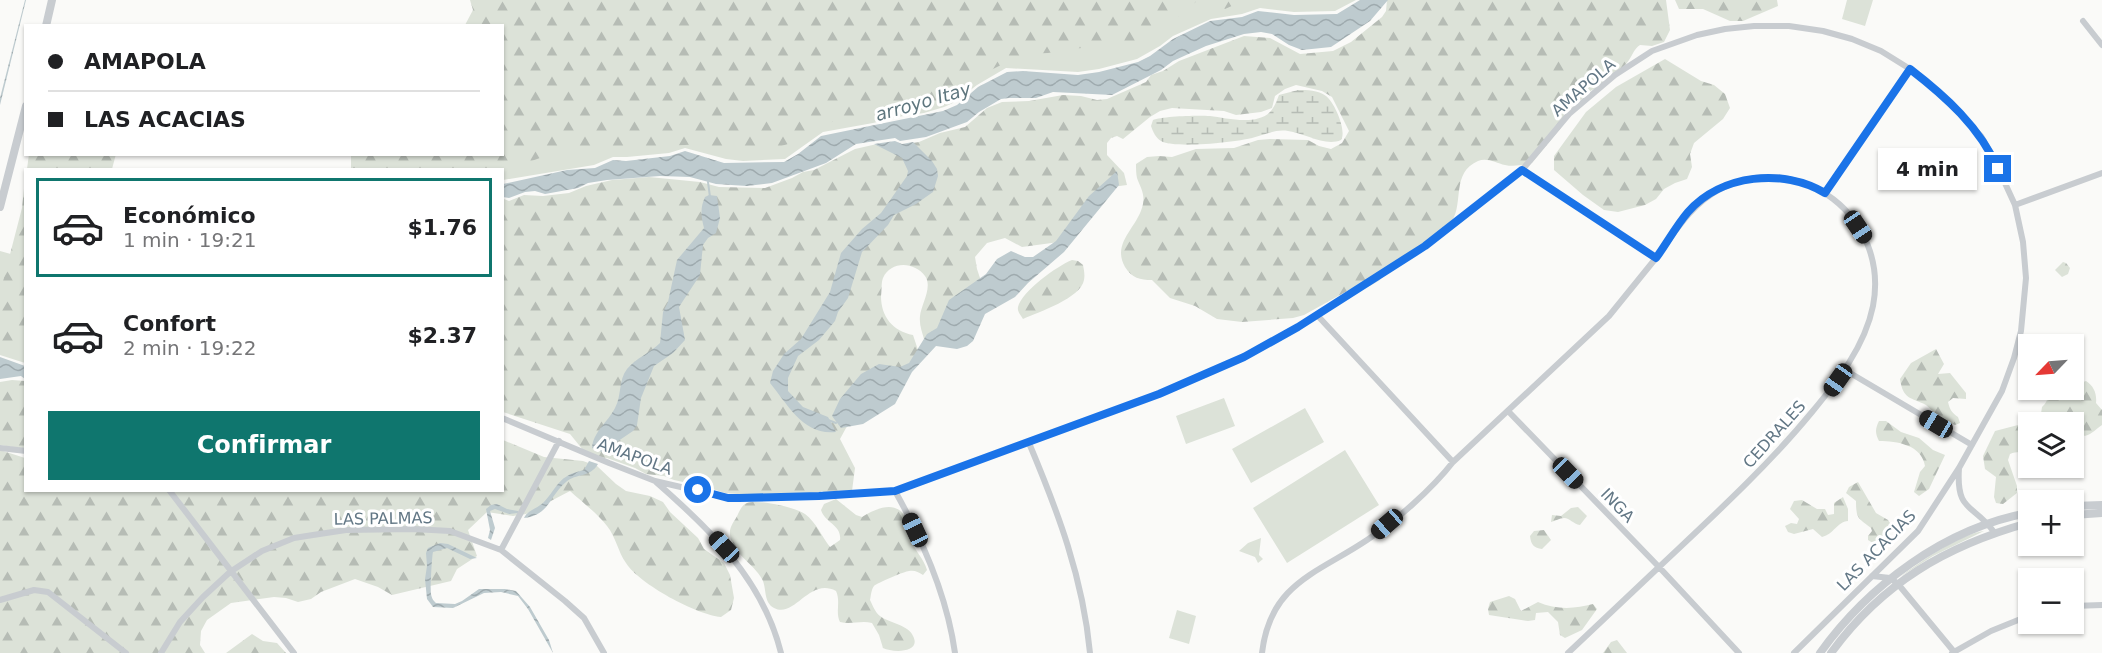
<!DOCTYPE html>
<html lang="es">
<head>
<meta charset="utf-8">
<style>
  body { margin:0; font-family:"DejaVu Sans",sans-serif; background:#f6f6f6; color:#202124; height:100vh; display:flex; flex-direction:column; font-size:22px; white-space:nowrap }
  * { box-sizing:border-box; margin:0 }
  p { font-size:20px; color:#757577 }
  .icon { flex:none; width:33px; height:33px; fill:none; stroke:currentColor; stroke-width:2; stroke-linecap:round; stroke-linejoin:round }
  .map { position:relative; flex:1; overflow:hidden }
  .side { position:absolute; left:24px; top:168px; width:480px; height:324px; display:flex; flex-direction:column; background:#fff; border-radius:0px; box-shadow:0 2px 4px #0004 }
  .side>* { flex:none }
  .top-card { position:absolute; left:24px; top:24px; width:480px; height:132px; border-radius:0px; box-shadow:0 2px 4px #0004; display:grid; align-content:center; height:132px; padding:0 24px; background:#fff }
  .needle { width:39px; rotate:245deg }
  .tools { position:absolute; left:2018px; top:334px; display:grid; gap:12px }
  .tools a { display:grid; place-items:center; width:66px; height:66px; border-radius:0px; background:#fff; box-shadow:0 2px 4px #0004; font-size:30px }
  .end { position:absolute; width:27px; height:27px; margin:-14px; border:8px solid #1a73e8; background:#fff; box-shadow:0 0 0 3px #fff }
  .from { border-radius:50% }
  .bubble { position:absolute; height:42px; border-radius:0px; background:#fff; box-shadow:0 2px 4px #0004; font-size:20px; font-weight:600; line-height:42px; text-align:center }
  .car { position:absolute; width:18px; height:36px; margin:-18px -9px; border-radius:8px; box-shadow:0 0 4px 2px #0007; background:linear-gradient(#222 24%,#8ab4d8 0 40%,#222 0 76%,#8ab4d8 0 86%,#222 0) }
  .top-card b { display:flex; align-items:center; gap:21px; height:57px; font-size:22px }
  .top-card b+b { border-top:2px solid #e0e0e0 }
  .top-card i { width:15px; height:15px; background:#202124 }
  ul { padding:10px 0 0; list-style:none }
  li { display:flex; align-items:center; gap:18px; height:99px; margin:0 12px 9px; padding:0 12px; border:3px solid transparent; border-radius:0px }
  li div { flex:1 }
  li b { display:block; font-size:22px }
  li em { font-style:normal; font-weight:600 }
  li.selected { border-color:#0f766e }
  li>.icon { width:54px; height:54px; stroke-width:1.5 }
  .primary-button { display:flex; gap:12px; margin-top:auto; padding:12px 24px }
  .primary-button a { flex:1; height:69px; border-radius:0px; background:#0f766e; color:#fff; font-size:24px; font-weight:600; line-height:69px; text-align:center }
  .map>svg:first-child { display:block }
</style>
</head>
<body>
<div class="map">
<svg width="2102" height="653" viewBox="0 0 2102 653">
  <defs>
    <pattern id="forest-firs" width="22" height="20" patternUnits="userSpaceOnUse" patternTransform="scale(1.5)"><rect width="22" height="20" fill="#dce2d8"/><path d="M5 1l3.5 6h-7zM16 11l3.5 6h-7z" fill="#b6bcb5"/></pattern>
    <pattern id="wetland-marsh" width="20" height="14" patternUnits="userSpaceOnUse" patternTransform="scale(1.5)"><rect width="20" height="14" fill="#dce2d8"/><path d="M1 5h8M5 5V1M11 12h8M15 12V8" fill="none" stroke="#b6bcb5"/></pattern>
    <pattern id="water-waves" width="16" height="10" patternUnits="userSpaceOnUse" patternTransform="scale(1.5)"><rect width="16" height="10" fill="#becbcf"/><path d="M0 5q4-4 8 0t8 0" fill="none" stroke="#9eaaae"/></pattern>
  </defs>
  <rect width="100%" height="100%" fill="#fafaf8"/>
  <path fill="#dce2d8" d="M 923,0 L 1356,0 L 1335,11 L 1294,12 L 1260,8 L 1242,14 L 1211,19 L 1173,36 L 1160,46 L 1137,59 L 1099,69 L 1078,72 L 1006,68 L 977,85 L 955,102 L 944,107 L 924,113 L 897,117 L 873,123 L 823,132 L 785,159 L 743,161 L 726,159 L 685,148 L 669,153 L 627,157 L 613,157 L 594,165 L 503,180 L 502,170 L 358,170 L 502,154 Z
    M 1847,0 L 1873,0 L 1865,26 L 1842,19 Z
    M 0,251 L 25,258 L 25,363 L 0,355 Z
    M 1224,398 L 1235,426 L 1186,444 L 1176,416 Z
    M 1305,408 L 1324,442 L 1251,483 L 1232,449 Z
    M 1345,450 L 1379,505 L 1287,563 L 1253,508 Z
    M 1984,531 L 1933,556 L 1900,577 C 1918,563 1962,533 1984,531 Z
    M 1261,538 L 1259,555 L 1263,559 L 1258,563 L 1255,557 L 1239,551 L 1248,543 Z
    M 1177,610 L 1196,616 L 1189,644 L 1169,638 Z"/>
  <path fill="url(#forest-firs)" d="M 470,0 L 1198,0 L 1164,29 L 1140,41 L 1073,49 L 1048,53 L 1023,54 L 965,83 L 930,106 L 855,116 L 817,126 L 788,144 L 754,154 L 701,144 L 621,149 L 574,146 L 503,171 L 502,170 L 351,169 L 351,155 L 502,154 L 502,26 L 465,25 L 473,10 Z
    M 1209,0 L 1245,0 L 1225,9 Z
    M 1387,0 L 1666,0 L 1670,30 L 1664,42 L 1652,46 L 1640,45 C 1634,49 1633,54 1629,60 C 1623,69 1611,80 1602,86 C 1600,88 1596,88 1594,89 C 1580,96 1585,106 1566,99 L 1563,101 L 1561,107 L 1565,118 L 1560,129 L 1532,163 C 1524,165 1513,167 1505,165 C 1496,163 1487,157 1478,161 C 1451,173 1464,202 1452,221 C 1438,244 1407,253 1385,268 L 1380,280 L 1370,286 L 1358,285 L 1304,315 L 1293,318 L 1242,322 L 1217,319 L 1195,306 L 1170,298 L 1152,280 C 1140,280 1132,278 1125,267 C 1111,242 1138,228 1143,204 C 1145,193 1140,187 1137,178 C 1136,174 1136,168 1136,164 L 1147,157 L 1159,156 L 1172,157 L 1196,149 L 1234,148 L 1258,140 L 1270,139 L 1308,140 L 1319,146 L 1331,149 L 1342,143 L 1349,131 L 1332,97 L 1322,91 L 1296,85 L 1285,89 L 1275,96 L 1272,108 L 1261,112 L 1236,115 L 1224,111 L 1172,108 L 1160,111 L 1150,117 L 1123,139 L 1117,136 L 1111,138 L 1107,143 L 1107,155 L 1124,173 L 1127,185 L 1112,187 L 1059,242 L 1022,247 L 1005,238 L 987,243 L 975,257 L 977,269 L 981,281 L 930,341 L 924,339 C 922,332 919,324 920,316 C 921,305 933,287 925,276 C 915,262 891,260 883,278 C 881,283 882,290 881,296 C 881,317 893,331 913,335 L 919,353 L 846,428 L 840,439 L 855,468 L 852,491 L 827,495 L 822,491 L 817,494 L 750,495 L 725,493 L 706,487 L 674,480 L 664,476 L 646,474 L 635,468 L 607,458 L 598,457 L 583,450 L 570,434 L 503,412 L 502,200 L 504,199 L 509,201 L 524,195 L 543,196 L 569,193 L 586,186 L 612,180 L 649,177 L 700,182 L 719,187 L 765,188 L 792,178 L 803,172 L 814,170 L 855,149 L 877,144 L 906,144 L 919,142 L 940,133 L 965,127 L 987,108 L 1002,102 L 1029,101 L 1063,95 L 1081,96 L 1097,100 L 1107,99 L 1146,82 L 1151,75 L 1163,71 L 1179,61 L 1244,36 L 1270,38 L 1300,54 L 1333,51 L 1351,42 L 1382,17 L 1386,11 Z
    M 1675,0 L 1777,0 L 1778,6 L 1743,21 L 1730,21 L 1703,9 L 1679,9 Z
    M 1665,59 L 1701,81 L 1714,85 L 1725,94 L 1730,108 L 1723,119 L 1694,143 L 1690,154 L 1692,167 L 1687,179 L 1675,183 L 1664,189 L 1656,199 L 1645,205 L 1618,212 L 1604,210 L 1583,195 L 1554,170 L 1554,156 L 1586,112 L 1616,87 Z
    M 29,154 L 116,154 L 112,169 L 27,169 Z
    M 25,179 L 25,346 L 0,345 L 0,293 L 22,208 Z
    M 1072,260 L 1078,261 L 1083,265 C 1084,270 1085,275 1084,280 C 1081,298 1039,312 1023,319 C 1021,315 1017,312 1018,307 C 1022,291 1057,266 1072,260 Z
    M 2063,262 L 2066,263 L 2070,268 L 2068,274 L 2062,277 L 2055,270 Z
    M 1936,349 L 1944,364 L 1938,374 L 1950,373 L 1966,393 L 1966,399 L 1953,398 L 1948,402 C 1950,410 1952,413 1958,417 L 1960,423 L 1955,425 C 1949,422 1942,419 1937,415 C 1933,412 1930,408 1926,405 C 1911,397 1903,400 1900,379 L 1911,363 Z
    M 2073,370 L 2080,383 L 2086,381 C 2094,386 2097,394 2096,403 L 2102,410 L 2102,425 C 2091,433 2087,440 2073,433 L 2073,423 L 2052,423 L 2040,420 L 2042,407 C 2048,401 2048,398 2047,390 L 2073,390 Z
    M 12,380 L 25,381 L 25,449 L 0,445 L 0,382 Z
    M 1879,421 L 1886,421 L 1901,432 L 1919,438 L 1933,450 L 1945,455 L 1929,489 L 1919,496 L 1914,492 L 1920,472 L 1925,466 C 1922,445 1897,441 1879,441 C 1875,433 1875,429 1879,421 Z
    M 2018,425 L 2028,426 L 2028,450 C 2022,453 2017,451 2010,454 L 2008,460 L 2017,486 L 2017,493 L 2003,504 L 1996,503 L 1994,497 L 1996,477 L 1985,469 L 1983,456 L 1995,431 Z
    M 503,440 L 544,457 L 583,461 L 597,466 L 616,484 L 626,491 L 650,496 L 663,502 L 670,512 L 698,538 L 704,549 L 724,563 L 730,575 L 734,598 L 731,610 L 721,617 C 697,615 639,584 626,563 C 618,552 616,537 607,526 C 597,513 582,502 570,491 L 526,514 L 513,516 L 487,512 L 468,530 L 477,556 L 457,569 L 451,581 L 392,595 L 378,587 L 355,579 L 321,592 L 311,599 L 298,602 L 286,598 L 274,597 L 231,603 L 207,620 L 201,631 L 200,645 L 205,653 L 0,653 L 0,450 L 25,458 L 26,490 L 502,490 Z
    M 1858,482 L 1876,513 L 1888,520 L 1892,526 C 1890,535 1886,544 1876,545 L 1868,540 L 1868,536 L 1872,531 L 1871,528 C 1859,518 1856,520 1856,501 L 1846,493 L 1849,487 Z
    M 1843,497 L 1848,509 L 1848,521 C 1837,522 1834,534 1822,537 L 1813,529 L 1794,534 L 1788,532 L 1785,526 L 1791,523 L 1797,524 L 1799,519 L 1790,509 L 1794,501 L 1802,500 L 1817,509 L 1825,509 L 1828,515 L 1834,514 L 1834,503 Z
    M 836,499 L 856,515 L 862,517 C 877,508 898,498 907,521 C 909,527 908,534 911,540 C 915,551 924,559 927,570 L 923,575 C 918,572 915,570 909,571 C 905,571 877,583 874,586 C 871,590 871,596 870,600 C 873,606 875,612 880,616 C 889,623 909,625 913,636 C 922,653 893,653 883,648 L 879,635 L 872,623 C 861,620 851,625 840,622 C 835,612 841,602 836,591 C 809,577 795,619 774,608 C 763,602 767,588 762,579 C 754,564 732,553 730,535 C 729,528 733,523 736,518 C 739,513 741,505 747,503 C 758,499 795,507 805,514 C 816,522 822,537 830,547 L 840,540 C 842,525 825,523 821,510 L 824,504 Z
    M 1578,507 L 1587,516 L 1580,525 C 1573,524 1570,518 1564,518 C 1560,518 1555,521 1551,522 L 1552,515 L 1561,516 L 1571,508 Z
    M 1544,530 L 1551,540 L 1542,549 C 1534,548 1531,545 1530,536 L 1534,531 Z
    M 1509,596 L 1515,599 L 1521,611 L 1538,602 C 1556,610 1575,609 1593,604 L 1597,609 L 1582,630 L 1565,638 L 1560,635 L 1558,622 L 1548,612 L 1536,613 L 1535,620 L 1528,621 L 1489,615 L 1488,609 L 1490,602 Z
    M 252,634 L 263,641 L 277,643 L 286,653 L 226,653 Z
    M 1617,640 L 1627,653 L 1603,653 L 1611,642 Z"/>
  <path fill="url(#wetland-marsh)" d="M 1298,90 C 1307,90 1318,90 1326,96 C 1335,103 1347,131 1341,140 C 1325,147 1305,133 1288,131 C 1275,129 1264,135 1252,138 C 1236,142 1175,149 1161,141 C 1156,138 1153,132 1151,126 L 1153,120 C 1162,116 1199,115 1210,116 C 1226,118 1256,126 1270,112 C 1274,108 1277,100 1279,95 Z"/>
  <path fill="url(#water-waves)" d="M 25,0 L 26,0 L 0,105 L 0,98 Z
    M 1360,0 L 1388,0 L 1370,21 L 1331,47 L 1302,50 L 1289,45 L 1272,34 L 1261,32 L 1244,34 L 1206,46 L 1173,61 L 1161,70 L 1112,95 L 1053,92 L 1036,98 L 1009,98 L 1001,99 L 979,112 L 967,122 L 926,137 L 900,141 L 895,138 L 856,144 L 826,163 L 772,183 L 747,186 L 716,184 L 690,177 L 660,176 L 607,180 L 588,183 L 578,188 L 545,194 L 535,191 L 525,192 L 509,198 L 503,197 L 503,184 L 567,170 L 595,168 L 613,160 L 626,161 L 670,156 L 685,151 L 724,163 L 784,162 L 798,154 L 821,136 L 943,111 L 957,105 L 978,87 L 1007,72 L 1023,71 L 1078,75 L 1099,72 L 1138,62 L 1150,56 L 1173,39 L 1210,21 L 1242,17 L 1258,11 L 1294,15 L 1337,14 Z
    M 895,141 L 902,144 L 913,142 L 932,161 L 937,169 L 938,176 L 933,192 L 916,204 L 894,215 L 888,225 L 862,252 L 848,298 L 838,312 L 835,321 L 819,340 L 798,356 L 788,378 L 788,391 L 803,407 L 828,417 L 836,432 C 804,436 788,405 770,383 L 773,371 L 777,365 L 784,354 L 801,339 L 830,292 L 841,253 L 862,229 L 881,213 L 907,176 L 908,171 L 902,158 L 874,144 Z
    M 1117,171 L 1119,185 L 1064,252 L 1028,283 L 1015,297 L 985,314 L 973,341 L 967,346 L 957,349 L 936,346 L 912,372 L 895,404 L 863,424 L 841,428 L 832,416 L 840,399 L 861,374 L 879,364 L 900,367 L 909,363 L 927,334 L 937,328 L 949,300 L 986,274 L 997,259 L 1011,251 L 1025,257 L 1033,257 L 1056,241 L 1089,196 Z
    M 709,195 L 717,196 L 720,218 L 716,233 L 708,238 L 703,245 L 700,275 L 679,307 L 685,340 L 673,353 L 654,366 L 641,398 L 637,425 L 633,431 L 602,452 L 592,448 C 593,432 608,422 615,408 C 622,395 618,381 627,369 C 636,358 650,353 660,343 L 663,312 L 668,302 L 677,260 L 704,228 C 701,216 700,208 705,197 Z
    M 0,357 L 25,366 L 25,379 L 21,376 L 0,379 Z
    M 589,461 L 598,464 C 590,478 576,473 566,482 C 549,496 550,515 524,518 C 528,510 536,509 543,503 C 559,486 557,476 584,470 Z
    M 497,504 L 507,509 L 518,511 L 518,513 L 509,514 L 495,509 L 490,511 L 495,528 L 491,540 L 488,538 L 490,530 L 486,509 L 491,505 Z
    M 440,543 L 448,544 L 477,558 L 470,559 L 447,548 L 433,552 C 432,555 430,590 431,594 C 432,599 433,600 436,603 L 455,604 L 462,601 L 479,589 L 505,589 L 516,591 L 530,607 L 549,640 L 553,653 L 528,609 L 518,596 L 501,592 L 484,593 L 453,608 L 433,607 L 427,599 L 425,579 L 427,566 L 426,553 L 428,548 Z"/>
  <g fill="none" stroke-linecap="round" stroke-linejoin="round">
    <path stroke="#becbcf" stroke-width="2" d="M 708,182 L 710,197
      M 828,420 L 836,423"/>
    <path stroke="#c8ccd0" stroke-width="6" d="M 2083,21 L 2102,45
      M 1825,193 L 1910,69
      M 2015,205 L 2102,173
      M 1317,315 L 1453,462
      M 1845,370 L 1972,445
      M 1508,411 L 1659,567 C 1712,517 1766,468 1812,412 C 1837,382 1865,346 1873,306 C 1890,218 1801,148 1720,189 C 1690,205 1675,232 1656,258 L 1522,170
      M 502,418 L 609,463 L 655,481 L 728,498 L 819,496 L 895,491 L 1159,394 L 1244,357 L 1298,327 L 1425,246 L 1462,218 L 1522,170 L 1569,114 L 1615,75 L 1652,51 L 1697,35 L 1725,29 L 1754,26 L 1789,26 L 1823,31 L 1852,39 L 1881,51 L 1910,69 L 1944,97 L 1981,136 L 1993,157 L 2015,205 L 2023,242 L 2026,278 L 2021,331 L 2014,358 L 2002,391 L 1959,468 L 1918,531 L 1794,653
      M 1029,443 C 1058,512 1083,578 1090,653
      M 0,448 L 26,451
      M 1959,468 C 1956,513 1973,503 1994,532
      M 656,482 C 711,530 763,580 781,653
      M 169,490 L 294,653
      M 895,491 C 923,541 947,595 955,653
      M 501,550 L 559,441
      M 1872,576 L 1890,578 L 1898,584 L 1955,653
      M 0,600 L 34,590 L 48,592 L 126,653
      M 2073,606 L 2102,605
      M 161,653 L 180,622 L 203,597 L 230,572 L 262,551 L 294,538 L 313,535 L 346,530 L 413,529 L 450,531 L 501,550 L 565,601 L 584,618 L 604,653
      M 1262,653 C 1270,583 1318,573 1367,540 C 1396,521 1432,489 1453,462 L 1609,316 L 1656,258
      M 1568,653 L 1659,567 L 1739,653
      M 1952,653 L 1991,631 L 2028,616"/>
    <path stroke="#c8ccd0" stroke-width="8" d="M 46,26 L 52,0
      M 0,207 L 26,106
      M 2073,506 L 2102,505
      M 2073,515 L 2102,513
      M 1820,653 C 1868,586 1945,528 2028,513
      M 1831,653 C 1882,583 1946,546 2028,523"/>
  </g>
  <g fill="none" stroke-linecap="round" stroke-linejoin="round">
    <path stroke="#1a73e8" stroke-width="8" d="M 698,490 L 728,498 L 739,498 L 819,496 L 895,491 L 1159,394 L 1244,357 L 1298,327 L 1425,246 L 1522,170 L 1656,258 C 1667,243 1676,226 1688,212 C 1721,174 1784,168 1825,193 L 1910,69 C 1945,96 1980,127 1998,169"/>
  </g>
  <g text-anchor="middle" stroke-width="6" stroke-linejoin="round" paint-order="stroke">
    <g font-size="16" fill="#627785" stroke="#fff">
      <text transform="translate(1583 87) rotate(-41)" y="6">AMAPOLA</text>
      <text transform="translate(1774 434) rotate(-48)" y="6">CEDRALES</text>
      <text transform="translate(635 456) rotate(20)" y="6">AMAPOLA</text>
      <text transform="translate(1618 505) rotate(46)" y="6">INGA</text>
      <text transform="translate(383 518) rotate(-1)" y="6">LAS PALMAS</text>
      <text transform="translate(1876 550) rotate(-46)" y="6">LAS ACACIAS</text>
    </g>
    <g font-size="18" font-style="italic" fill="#5e767e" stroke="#fff">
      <text transform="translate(923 102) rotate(-16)" y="6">arroyo Itay</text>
    </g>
  </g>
</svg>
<div class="tools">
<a><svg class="needle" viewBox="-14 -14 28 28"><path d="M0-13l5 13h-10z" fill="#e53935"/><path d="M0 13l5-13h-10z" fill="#757577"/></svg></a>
<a><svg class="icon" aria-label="layers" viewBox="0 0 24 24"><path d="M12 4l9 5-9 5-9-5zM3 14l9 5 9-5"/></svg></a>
<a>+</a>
<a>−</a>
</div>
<i class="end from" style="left:698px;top:490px"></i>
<i class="end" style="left:1998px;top:169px"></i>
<div class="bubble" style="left:1878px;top:148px;width:99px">4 min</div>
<i class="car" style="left:1858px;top:227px;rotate:146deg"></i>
<i class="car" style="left:1838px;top:380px;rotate:215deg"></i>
<i class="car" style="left:1936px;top:424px;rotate:301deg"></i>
<i class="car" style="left:1568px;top:473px;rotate:136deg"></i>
<i class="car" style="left:1387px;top:524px;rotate:229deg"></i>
<i class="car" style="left:915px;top:530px;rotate:335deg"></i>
<i class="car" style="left:724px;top:547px;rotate:317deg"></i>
<div class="top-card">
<b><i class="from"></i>AMAPOLA</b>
<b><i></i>LAS ACACIAS</b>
</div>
<section class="side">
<ul>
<li class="selected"><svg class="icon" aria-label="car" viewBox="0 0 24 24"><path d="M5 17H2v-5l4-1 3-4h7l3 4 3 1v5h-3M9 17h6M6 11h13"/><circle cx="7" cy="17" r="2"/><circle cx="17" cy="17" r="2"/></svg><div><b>Económico</b><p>1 min · 19:21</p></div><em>$1.76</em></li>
<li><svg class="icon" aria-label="car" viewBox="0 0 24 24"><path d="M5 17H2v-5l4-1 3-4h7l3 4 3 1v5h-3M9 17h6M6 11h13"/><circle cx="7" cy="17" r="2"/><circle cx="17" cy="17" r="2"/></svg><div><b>Confort</b><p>2 min · 19:22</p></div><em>$2.37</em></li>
</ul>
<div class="primary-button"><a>Confirmar</a></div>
</section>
</div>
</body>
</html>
